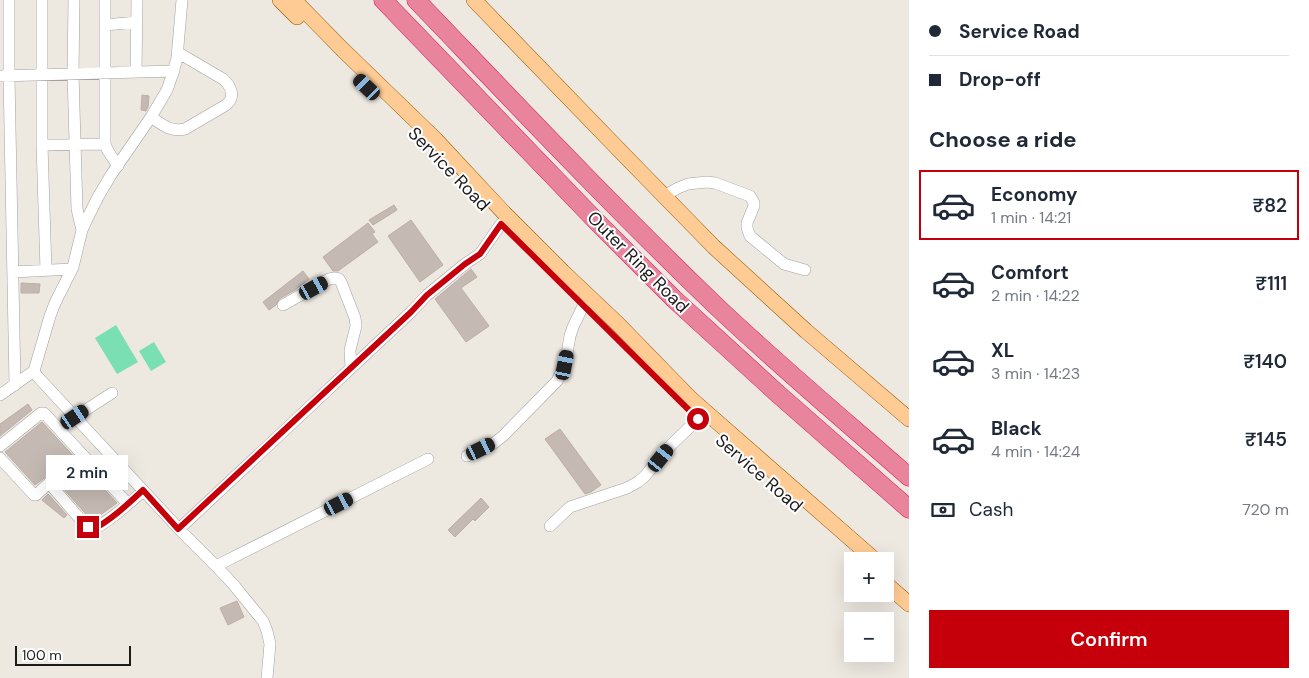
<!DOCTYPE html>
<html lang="en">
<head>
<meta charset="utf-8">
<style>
  body { margin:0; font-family:"DM Sans",sans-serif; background:#f2f2f3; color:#1f2937; height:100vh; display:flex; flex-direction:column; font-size:19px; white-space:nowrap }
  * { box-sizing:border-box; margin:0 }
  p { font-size:16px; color:#747a83 }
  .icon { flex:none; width:28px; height:28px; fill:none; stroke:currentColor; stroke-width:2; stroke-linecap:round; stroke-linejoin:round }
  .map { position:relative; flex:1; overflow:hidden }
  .drawer { display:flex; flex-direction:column; background:#fff; width:400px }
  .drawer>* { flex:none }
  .top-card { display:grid; align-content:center; height:110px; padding:0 20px; background:#fff }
  .buttons { position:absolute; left:844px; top:552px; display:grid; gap:10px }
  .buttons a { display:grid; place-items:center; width:50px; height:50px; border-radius:0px; background:#fff; box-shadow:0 5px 20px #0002; font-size:25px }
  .scale { position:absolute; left:15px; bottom:12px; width:116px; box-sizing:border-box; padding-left:5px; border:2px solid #1b1b1b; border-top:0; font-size:14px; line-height:18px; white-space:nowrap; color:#1b1b1b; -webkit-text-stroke:4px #fff; paint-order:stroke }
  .end { position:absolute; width:22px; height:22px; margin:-11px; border:6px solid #c6000a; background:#fff; box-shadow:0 0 0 2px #fff }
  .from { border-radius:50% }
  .bubble { position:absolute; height:35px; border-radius:0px; background:#fff; box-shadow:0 5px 20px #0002; font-size:16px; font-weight:600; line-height:35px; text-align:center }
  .car { position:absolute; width:15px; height:30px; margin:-15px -8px; border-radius:6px; box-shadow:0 0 4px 1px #0007; background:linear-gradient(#222 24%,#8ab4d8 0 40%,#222 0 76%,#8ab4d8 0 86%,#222 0) }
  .top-card b { display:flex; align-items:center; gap:18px; height:48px; font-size:19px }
  .top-card b+b { border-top:1px solid #e0e1e3 }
  .top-card i { width:12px; height:12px; background:#1f2937 }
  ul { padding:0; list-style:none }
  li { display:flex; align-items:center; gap:15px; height:70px; margin:0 10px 8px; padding:0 10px; border:2px solid transparent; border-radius:0px }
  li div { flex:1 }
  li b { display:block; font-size:19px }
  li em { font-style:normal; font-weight:600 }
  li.on { border-color:#c6000a }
  li>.icon { width:45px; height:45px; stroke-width:1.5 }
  h2 { padding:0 20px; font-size:22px; line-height:60px }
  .pay { display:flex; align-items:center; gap:12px; height:55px; padding:0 20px; font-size:19px }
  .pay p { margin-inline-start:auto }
  .button { display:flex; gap:10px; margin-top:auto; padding:10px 20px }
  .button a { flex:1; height:58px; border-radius:0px; background:#c6000a; color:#fff; font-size:20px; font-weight:600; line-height:58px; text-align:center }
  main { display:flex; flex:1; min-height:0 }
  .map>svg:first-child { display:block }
</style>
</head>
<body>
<main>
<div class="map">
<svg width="909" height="678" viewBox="0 0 909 678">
  <rect width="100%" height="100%" fill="#ede8e0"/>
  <path fill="#7ae0b3" d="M 116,325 L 138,362 L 117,374 L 95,338 Z
    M 154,342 L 166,362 L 151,371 L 139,351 Z"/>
  <path fill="#c5bab3" stroke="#bfada2" d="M 142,95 L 149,96 L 148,107 L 146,111 L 141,110 Z
    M 394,205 L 397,210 L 373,225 L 369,220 Z
    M 411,220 L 443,265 L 420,282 L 388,236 Z
    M 368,223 L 375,232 L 372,234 L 378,242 L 338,271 L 333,271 L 323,257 Z
    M 471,269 L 477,277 L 461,288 L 489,326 L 466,342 L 435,299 Z
    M 303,271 L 309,279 L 295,290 L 279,299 L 276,305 L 269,310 L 263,302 Z
    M 21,283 L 40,284 L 39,293 L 21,293 Z
    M 28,404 L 32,410 L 0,436 L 0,424 Z
    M 42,422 L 117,503 L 92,521 L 54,478 L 51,476 L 47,476 L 35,485 L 5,452 Z
    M 560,429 L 601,485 L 591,492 L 585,494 L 545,439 Z
    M 48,494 L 67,515 L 64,518 L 42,500 Z
    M 481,498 L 489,507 L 475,521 L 473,519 L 455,537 L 448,530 Z
    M 237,601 L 244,617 L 228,625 L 220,608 Z"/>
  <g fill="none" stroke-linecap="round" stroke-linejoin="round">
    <defs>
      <path id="minor" d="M 9,0 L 9,76 L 15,385
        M 42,0 L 42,145 L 105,144
        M 74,0 L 73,74 L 77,209 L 82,230
        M 105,0 L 105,144 L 108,151 L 118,166
        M 182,0 L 177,58 L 173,73 L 167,90 L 151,117 L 111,175 L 98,197 L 88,217 L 82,230 L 73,267 L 55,303 L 50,316 L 34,371 L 37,376 L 179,529 L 216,566 L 233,584 L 263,621 L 267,631 L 270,644 L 267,678
        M 105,25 L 137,22
        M 136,72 L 137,0
        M 0,76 L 174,71
        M 151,117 C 163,125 170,132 185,129 L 226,105 C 236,97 231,86 223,79 L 177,52
        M 42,145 L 46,270
        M 664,196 L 678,188 L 688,184 L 707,182 L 715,183 L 750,196 L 754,203 L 754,206 L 747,223 L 747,228 L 750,236 L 784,264 L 805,270
        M 13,272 L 72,269
        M 283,305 L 329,279 L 334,278 L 339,279 L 341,282 L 355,318 L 356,326 L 350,350 L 351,368
        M 0,395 L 34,371
        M 75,417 L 112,393
        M 0,446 L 41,413 L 44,413 L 128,504
        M 467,456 L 494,443 L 503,436 L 557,381 L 565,365 L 570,336 L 573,327 L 583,306
        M 0,458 L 34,495 L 36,495 L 49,483 L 87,527 L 92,530 C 111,520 127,505 143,491
        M 550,526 L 570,507 L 627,488 L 638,482 L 645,476 L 668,448 L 698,419
        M 179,529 L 411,312 L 427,295 L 465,264 L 480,254 L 501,224
        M 216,566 L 428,459"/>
      <path id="major" d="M 280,0 L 297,17
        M 294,0 L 343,50 L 436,140 L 505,214 L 563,272 L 618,324 L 691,399 L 876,561
        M 474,0 L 625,156 L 714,247 L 806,331 L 909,419
        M 885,583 L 909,604"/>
      <path id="highway" d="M 383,0 L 599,224 L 674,299 L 778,394 L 909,509
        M 416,0 C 514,102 612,206 714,304 C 777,364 844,420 909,477"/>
    </defs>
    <use href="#minor" stroke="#a2a2a2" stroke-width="12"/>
    <use href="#major" stroke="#925a00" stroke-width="16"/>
    <use href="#highway" stroke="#da1e68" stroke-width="19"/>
    <use href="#minor" stroke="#fff" stroke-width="11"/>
    <use href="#major" stroke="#fecb94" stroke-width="15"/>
    <use href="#highway" stroke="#e8849b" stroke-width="18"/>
  </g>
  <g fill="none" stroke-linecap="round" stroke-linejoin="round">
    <path stroke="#c6000a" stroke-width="6" d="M 88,527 L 92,530 C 111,520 127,505 143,490 L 178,529 L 411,312 L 427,295 L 465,264 L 480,254 L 501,224 L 698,419"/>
  </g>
  <g text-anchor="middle" stroke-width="4" stroke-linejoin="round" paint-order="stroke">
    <g font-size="18" fill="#1b1b1b" stroke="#fff">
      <text transform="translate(449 169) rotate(46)" y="6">Service Road</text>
      <text transform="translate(638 262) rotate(45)" y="6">Outer Ring Road</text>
      <text transform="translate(759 473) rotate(41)" y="6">Service Road</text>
    </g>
  </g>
</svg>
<div class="buttons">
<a>+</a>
<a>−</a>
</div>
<div class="scale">100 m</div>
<i class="end from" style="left:698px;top:419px"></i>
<i class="end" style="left:88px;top:527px"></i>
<div class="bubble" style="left:46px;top:455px;width:82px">2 min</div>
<i class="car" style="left:367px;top:87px;rotate:314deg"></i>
<i class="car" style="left:314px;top:288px;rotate:61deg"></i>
<i class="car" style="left:565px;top:365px;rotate:11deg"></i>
<i class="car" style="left:75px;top:417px;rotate:56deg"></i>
<i class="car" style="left:481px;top:449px;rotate:64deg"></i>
<i class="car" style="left:661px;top:458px;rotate:39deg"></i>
<i class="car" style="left:339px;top:504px;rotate:63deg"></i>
</div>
<section class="drawer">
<div class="top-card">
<b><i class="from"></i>Service Road</b>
<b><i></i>Drop-off</b>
</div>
<h2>Choose a ride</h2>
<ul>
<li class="on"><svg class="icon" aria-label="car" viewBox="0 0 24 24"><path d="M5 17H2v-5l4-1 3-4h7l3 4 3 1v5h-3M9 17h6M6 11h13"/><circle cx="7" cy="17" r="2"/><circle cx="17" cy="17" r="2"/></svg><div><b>Economy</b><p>1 min · 14:21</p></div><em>₹82</em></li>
<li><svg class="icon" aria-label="car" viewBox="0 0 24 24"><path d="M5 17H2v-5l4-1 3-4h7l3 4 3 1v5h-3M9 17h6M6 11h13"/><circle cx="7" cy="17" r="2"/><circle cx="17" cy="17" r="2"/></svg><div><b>Comfort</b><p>2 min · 14:22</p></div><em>₹111</em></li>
<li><svg class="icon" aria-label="car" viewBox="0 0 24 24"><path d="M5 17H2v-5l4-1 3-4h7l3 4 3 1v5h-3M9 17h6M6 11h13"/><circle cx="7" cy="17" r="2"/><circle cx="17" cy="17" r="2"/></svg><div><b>XL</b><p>3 min · 14:23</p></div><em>₹140</em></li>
<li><svg class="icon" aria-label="car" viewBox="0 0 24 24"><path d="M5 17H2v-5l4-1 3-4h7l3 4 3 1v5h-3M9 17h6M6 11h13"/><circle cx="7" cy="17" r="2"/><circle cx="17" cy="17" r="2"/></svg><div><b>Black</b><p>4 min · 14:24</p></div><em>₹145</em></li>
</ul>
<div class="pay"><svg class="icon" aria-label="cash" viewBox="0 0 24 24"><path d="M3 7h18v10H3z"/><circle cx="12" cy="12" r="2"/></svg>Cash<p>720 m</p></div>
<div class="button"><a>Confirm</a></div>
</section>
</main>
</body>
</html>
